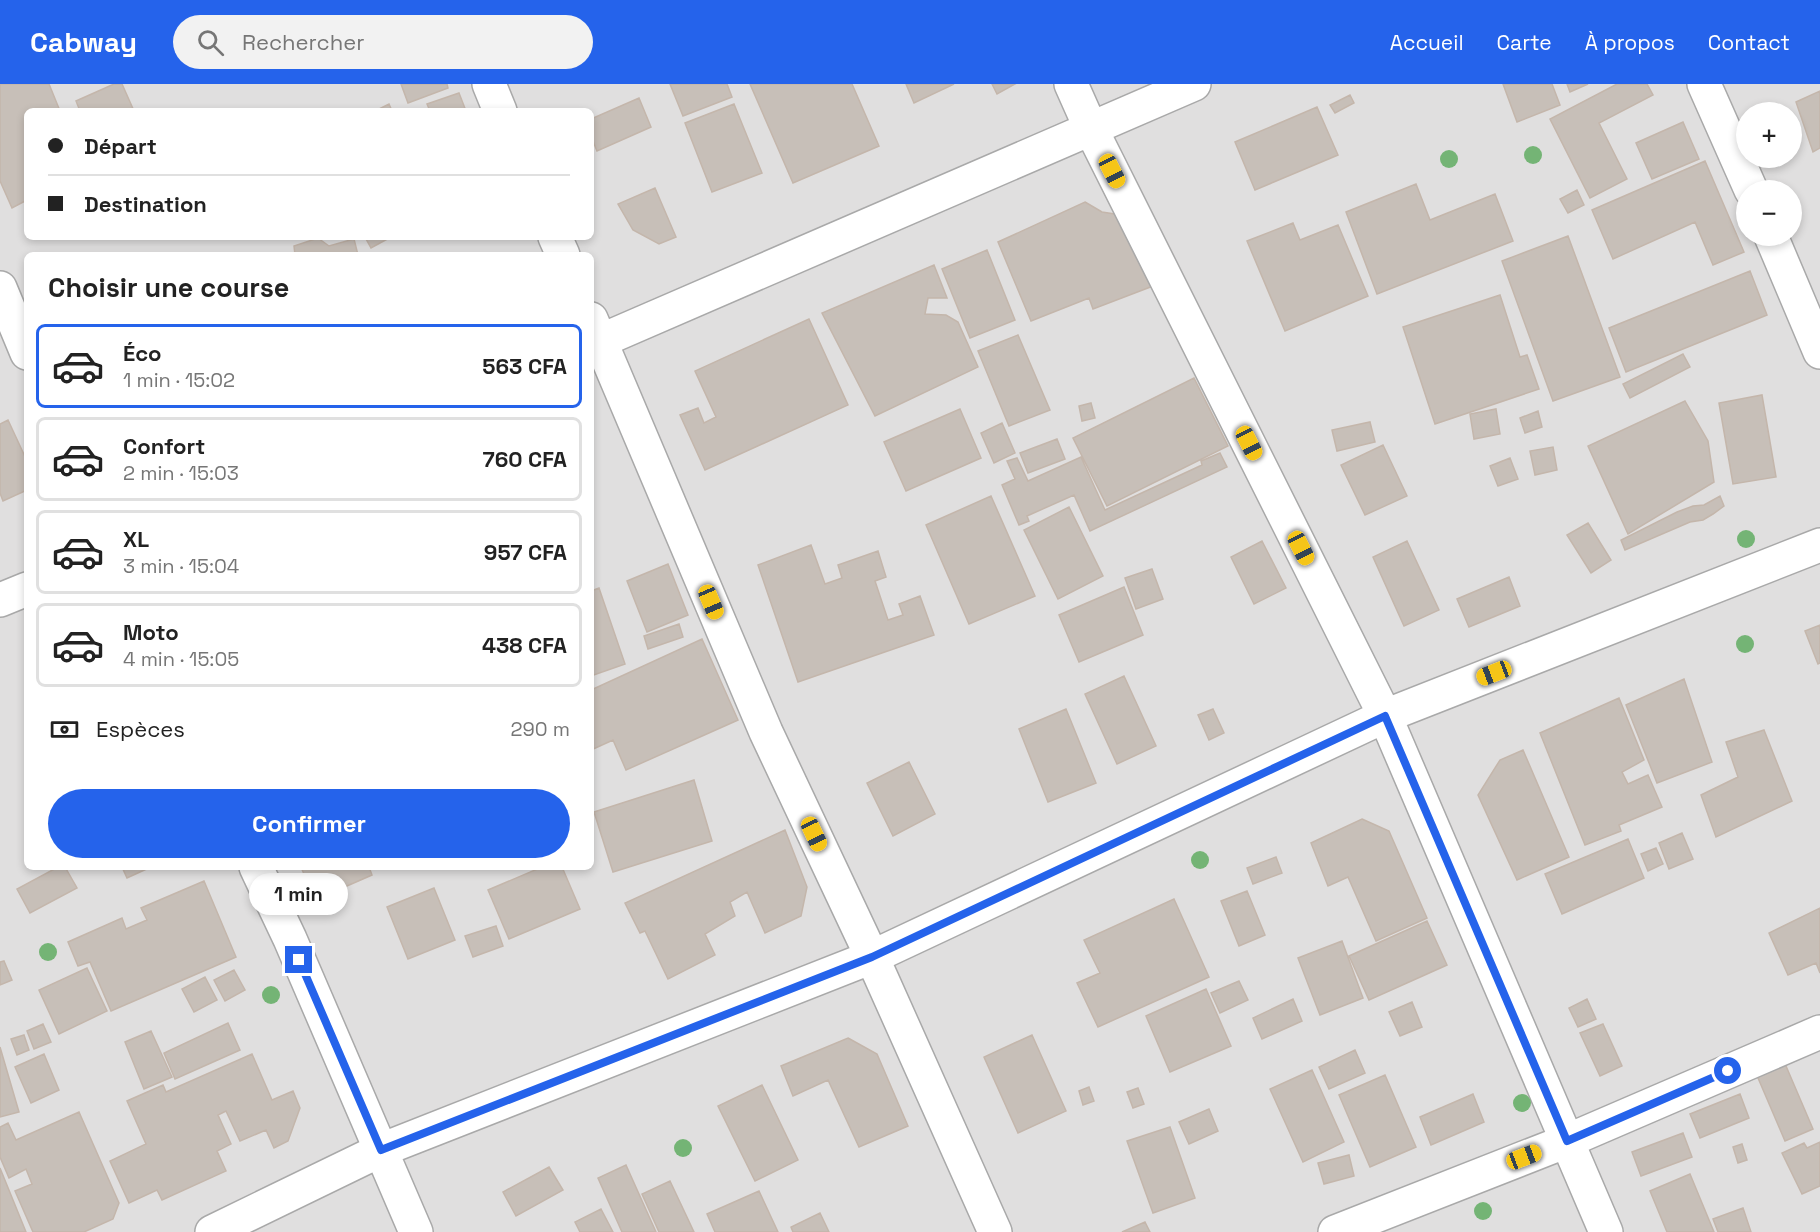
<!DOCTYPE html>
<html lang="fr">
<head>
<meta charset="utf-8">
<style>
  body { margin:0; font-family:"Space Grotesk",sans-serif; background:#f2f2f2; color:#222; height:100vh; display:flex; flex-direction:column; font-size:22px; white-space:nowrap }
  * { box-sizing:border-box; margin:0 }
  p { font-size:20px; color:#767676 }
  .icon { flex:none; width:33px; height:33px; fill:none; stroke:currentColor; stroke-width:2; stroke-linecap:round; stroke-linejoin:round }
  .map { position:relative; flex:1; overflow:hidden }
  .sheet { position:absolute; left:24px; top:168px; width:570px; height:618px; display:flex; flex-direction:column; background:#fff; border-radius:9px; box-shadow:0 3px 9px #0003 }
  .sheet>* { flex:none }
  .top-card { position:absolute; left:24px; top:24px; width:570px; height:132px; border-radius:9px; box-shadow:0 3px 9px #0003; display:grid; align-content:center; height:132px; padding:0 24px; background:#fff }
  .tools { position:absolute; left:1736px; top:18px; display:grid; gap:12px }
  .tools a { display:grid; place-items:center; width:66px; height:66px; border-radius:50%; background:#fff; box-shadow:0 3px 9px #0003; font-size:30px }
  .end { position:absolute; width:27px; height:27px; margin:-14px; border:8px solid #2563eb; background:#fff; box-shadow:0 0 0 3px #fff }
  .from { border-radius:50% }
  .bubble { position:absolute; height:42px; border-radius:21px; background:#fff; box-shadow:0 3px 9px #0003; font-size:20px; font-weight:600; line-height:42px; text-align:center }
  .car { position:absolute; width:18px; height:36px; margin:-18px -9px; border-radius:8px; box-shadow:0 0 4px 2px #0007; background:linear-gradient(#f5c518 24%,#345 0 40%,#f5c518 0 76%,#345 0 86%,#f5c518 0) }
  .top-card b { display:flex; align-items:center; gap:21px; height:57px; font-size:22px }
  .top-card b+b { border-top:2px solid #e0e0e0 }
  .top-card i { width:15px; height:15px; background:#222 }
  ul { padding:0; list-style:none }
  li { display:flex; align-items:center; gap:18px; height:84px; margin:0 12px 9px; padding:0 12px; border:3px solid #e0e0e0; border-radius:9px }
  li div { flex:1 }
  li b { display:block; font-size:22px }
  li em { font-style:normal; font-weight:600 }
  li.selected { border-color:#2563eb }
  li>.icon { width:54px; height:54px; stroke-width:1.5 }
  h2 { padding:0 24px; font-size:27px; line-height:72px }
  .pay { display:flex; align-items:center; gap:15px; height:66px; padding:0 24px; font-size:22px }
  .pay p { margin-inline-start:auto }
  .cta { display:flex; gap:12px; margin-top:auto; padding:12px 24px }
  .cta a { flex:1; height:69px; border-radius:36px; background:#2563eb; color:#fff; font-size:24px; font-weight:600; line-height:69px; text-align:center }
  header { display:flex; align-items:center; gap:36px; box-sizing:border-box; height:84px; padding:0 30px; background:#2563eb; color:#fff }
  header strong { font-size:28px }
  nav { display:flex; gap:33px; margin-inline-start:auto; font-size:21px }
  .search { width:420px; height:54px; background:#f2f2f2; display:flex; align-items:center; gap:15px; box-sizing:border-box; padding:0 21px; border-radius:33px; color:#767676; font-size:22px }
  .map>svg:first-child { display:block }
</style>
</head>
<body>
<header>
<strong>Cabway</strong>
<div class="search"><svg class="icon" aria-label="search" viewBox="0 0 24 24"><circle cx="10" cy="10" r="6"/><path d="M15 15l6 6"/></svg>Rechercher</div>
<nav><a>Accueil</a><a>Carte</a><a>À propos</a><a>Contact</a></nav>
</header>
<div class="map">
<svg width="1820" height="1148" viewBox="0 0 1820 1148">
  <rect width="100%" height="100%" fill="#f2efe9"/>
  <path fill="#e0dfdf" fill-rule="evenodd" d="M 0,0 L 1820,0 L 1820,1148 L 0,1148 ZM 27,27 L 591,27 L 591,153 L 27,153 ZM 1746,28 L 1791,28 L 1791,74 L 1746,74 ZM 1746,106 L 1791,106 L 1791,152 L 1746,152 ZM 27,171 L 591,171 L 591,783 L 27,783 Z"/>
  <path fill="#c7bfb8" stroke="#c4b6ab" stroke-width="1.5" d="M 0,0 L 49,0 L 60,27 L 27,27 L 27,116 L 12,124 L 0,97 Z
    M 114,0 L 122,0 L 134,27 L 80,27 L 76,17 Z
    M 401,0 L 447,0 L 448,4 L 408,19 Z
    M 670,0 L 727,0 L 732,13 L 683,32 Z
    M 750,0 L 852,0 L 879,62 L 793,99 Z
    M 906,0 L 954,0 L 914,19 Z
    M 992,0 L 1015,0 L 997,10 Z
    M 1503,0 L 1552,0 L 1560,21 L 1517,38 Z
    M 1567,0 L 1588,0 L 1570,8 Z
    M 1617,0 L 1647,0 L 1653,11 L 1599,39 L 1627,95 L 1590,114 L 1550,35 Z
    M 1820,7 L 1820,64 L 1813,68 L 1796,18 Z
    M 459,9 L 466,27 L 430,27 L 427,20 Z
    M 1350,11 L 1354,19 L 1335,29 L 1330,21 Z
    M 639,14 L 651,43 L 597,67 L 591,52 L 591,35 Z
    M 389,20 L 392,27 L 375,27 Z
    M 734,20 L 762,89 L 712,108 L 685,39 Z
    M 1317,23 L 1338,71 L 1255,106 L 1235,58 Z
    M 1683,38 L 1699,75 L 1652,95 L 1636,59 Z
    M 1705,77 L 1744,168 L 1713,181 L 1695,138 L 1613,175 L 1592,126 Z
    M 1416,100 L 1430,136 L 1495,110 L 1513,157 L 1377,210 L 1346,128 Z
    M 655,104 L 676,153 L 659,160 L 633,146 L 618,120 Z
    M 1577,106 L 1584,121 L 1568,129 L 1560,115 Z
    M 1085,118 L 1102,128 L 1121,131 L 1153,202 L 1093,225 L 1089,214 L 1031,237 L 998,158 Z
    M 1293,139 L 1300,156 L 1338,141 L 1368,212 L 1285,247 L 1247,157 Z
    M 1568,152 L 1620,293 L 1553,317 L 1502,177 Z
    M 365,153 L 391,153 L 371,164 Z
    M 318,154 L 329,162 L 354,155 L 358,171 L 295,171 L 294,162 Z
    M 987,166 L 1015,236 L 970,254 L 942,185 Z
    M 934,181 L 947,214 L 928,214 L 925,230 L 946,231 L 958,238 L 978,283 L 875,332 L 822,229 Z
    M 1750,187 L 1767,231 L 1626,288 L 1609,244 Z
    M 1500,211 L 1520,273 L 1527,271 L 1539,305 L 1435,340 L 1403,243 Z
    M 809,235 L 848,321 L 705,386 L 680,331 L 698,324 L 704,339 L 716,333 L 695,287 Z
    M 1018,251 L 1050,326 L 1009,342 L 978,267 Z
    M 1683,270 L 1690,283 L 1630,314 L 1623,300 Z
    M 1194,294 L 1228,362 L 1107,422 L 1073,354 Z
    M 1762,311 L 1776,393 L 1733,400 L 1719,319 Z
    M 1685,317 L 1708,357 L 1714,398 L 1628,450 L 1588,362 Z
    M 1091,319 L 1095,334 L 1082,337 L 1079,322 Z
    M 960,325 L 981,374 L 906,407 L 884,358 Z
    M 1496,325 L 1500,350 L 1474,355 L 1470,330 Z
    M 1538,327 L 1542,343 L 1525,349 L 1520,334 Z
    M 8,336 L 27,377 L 27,406 L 3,417 L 0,409 L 0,340 Z
    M 1370,338 L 1375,358 L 1337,367 L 1332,346 Z
    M 1002,339 L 1015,369 L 994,379 L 981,349 Z
    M 1057,355 L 1065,375 L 1028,389 L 1020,369 Z
    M 1383,361 L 1407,412 L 1365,431 L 1341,381 Z
    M 1553,363 L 1557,386 L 1535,391 L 1530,367 Z
    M 1220,369 L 1227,383 L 1090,447 L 1074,411 L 1027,432 L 1029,437 L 1019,441 L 1002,401 L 1015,395 L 1007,377 L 1017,374 L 1028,397 L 1081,373 L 1105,426 L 1202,381 L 1201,377 Z
    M 1510,374 L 1518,395 L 1498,402 L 1490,382 Z
    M 991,412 L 1035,512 L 969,540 L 926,441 Z
    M 1720,412 L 1724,422 L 1713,430 L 1703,436 L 1690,438 L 1625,466 L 1621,456 L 1677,428 L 1693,422 L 1704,421 Z
    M 1069,423 L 1103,492 L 1058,515 L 1024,446 Z
    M 1588,439 L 1611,476 L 1591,489 L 1567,451 Z
    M 1262,457 L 1286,504 L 1254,520 L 1231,473 Z
    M 1407,457 L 1439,526 L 1404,542 L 1373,473 Z
    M 811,461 L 825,500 L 842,494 L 838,481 L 878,467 L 886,493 L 875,497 L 888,536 L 903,531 L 899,520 L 920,512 L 934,551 L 798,598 L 758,481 Z
    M 668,480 L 688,531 L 647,548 L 627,497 Z
    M 1152,485 L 1163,515 L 1136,525 L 1125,494 Z
    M 1509,493 L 1520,522 L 1469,543 L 1457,515 Z
    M 1124,503 L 1143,551 L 1079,578 L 1059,531 Z
    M 599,504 L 625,580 L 591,592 L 591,507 Z
    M 679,540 L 683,553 L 648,565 L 644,552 Z
    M 1820,541 L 1820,579 L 1818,580 L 1805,547 Z
    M 702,555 L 738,636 L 626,686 L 613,656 L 591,666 L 591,606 Z
    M 1124,592 L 1156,662 L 1117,680 L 1085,610 Z
    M 1684,595 L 1712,678 L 1657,699 L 1626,621 Z
    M 1619,614 L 1644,676 L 1622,688 L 1628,700 L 1648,691 L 1662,723 L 1619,741 L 1621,747 L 1585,761 L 1540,649 Z
    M 1066,625 L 1096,699 L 1048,718 L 1019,645 Z
    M 1213,625 L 1224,649 L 1209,656 L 1198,631 Z
    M 1764,646 L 1792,717 L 1716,753 L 1701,711 L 1738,693 L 1726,658 Z
    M 1523,666 L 1569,773 L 1517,796 L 1478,711 L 1500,676 Z
    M 909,678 L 935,730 L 893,752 L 867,699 Z
    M 694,696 L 712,757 L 613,788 L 594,728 Z
    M 1362,735 L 1389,747 L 1427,834 L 1376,857 L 1348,793 L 1328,802 L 1311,759 Z
    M 785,746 L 807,803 L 801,832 L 765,849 L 747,808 L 730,818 L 735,832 L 705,850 L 715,871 L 668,895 L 645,847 L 640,849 L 625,819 Z
    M 1682,749 L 1693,775 L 1669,785 L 1659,759 Z
    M 1628,755 L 1644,794 L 1562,830 L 1545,790 Z
    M 1656,764 L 1663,780 L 1648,787 L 1641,770 Z
    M 1276,773 L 1282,789 L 1253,800 L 1247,784 Z
    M 58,783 L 65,783 L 77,804 L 30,829 L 17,805 Z
    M 122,783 L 151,783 L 127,794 Z
    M 301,783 L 369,783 L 372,791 L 315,816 Z
    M 542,783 L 562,783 L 580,825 L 509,855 L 488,806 Z
    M 204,797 L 236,873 L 111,927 L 90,878 L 78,882 L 68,858 L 122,834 L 126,845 L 147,836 L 141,824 Z
    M 434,804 L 455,856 L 408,875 L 387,823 Z
    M 1247,807 L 1265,851 L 1239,862 L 1221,817 Z
    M 1174,815 L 1209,893 L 1098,943 L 1077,899 L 1100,889 L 1084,856 Z
    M 1820,824 L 1820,889 L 1816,879 L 1788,891 L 1769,849 Z
    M 1427,837 L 1447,881 L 1369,916 L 1349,872 Z
    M 496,842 L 503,862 L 473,873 L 465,852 Z
    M 1342,857 L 1363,914 L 1320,931 L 1298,874 Z
    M 4,877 L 12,896 L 0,901 L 0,878 Z
    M 87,884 L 107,927 L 59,950 L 39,906 Z
    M 234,886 L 245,906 L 225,917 L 214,896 Z
    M 205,893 L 217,916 L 194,928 L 182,905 Z
    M 1239,897 L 1248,916 L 1220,929 L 1211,909 Z
    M 1206,905 L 1231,962 L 1170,988 L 1146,932 Z
    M 1293,915 L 1302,937 L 1262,955 L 1253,934 Z
    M 1587,915 L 1596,935 L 1578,943 L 1569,924 Z
    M 1412,918 L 1422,943 L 1400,952 L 1389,928 Z
    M 228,939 L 240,966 L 175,995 L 164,969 Z
    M 43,940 L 51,958 L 34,965 L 27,947 Z
    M 1603,940 L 1622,982 L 1600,992 L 1580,949 Z
    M 151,947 L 172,993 L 144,1005 L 125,958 Z
    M 24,951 L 29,966 L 17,971 L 11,955 Z
    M 1032,951 L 1066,1027 L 1018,1049 L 984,973 Z
    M 848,954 L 877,970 L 908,1042 L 859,1063 L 828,996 L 793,1012 L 781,982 Z
    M 0,963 L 19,1028 L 0,1033 Z
    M 1355,966 L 1365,989 L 1329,1005 L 1319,983 Z
    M 44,970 L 59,1006 L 31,1019 L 15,983 Z
    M 252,970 L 272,1016 L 293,1007 L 300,1024 L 288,1057 L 274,1064 L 266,1046 L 240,1057 L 226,1027 L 218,1031 L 231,1060 L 217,1067 L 226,1087 L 162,1116 L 157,1106 L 129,1119 L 110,1077 L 146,1060 L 127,1017 L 163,1001 L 166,1008 Z
    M 1783,975 L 1813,1045 L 1785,1057 L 1755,987 Z
    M 1312,986 L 1344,1058 L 1303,1078 L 1270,1005 Z
    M 1385,991 L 1416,1063 L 1370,1083 L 1339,1011 Z
    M 762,1001 L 798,1076 L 755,1097 L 718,1022 Z
    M 1089,1003 L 1094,1017 L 1083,1021 L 1079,1007 Z
    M 1138,1004 L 1144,1020 L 1133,1024 L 1127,1008 Z
    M 1473,1010 L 1484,1038 L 1431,1061 L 1420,1033 Z
    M 1740,1010 L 1749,1034 L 1700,1054 L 1690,1030 Z
    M 1209,1025 L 1218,1047 L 1189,1060 L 1179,1038 Z
    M 79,1028 L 119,1119 L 113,1135 L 84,1148 L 33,1148 L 15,1107 L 32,1100 L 26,1085 L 9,1094 L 0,1073 L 0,1043 L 8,1039 L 16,1056 Z
    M 1170,1043 L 1195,1114 L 1153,1129 L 1127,1057 Z
    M 1683,1049 L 1692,1073 L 1641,1092 L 1632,1068 Z
    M 1820,1058 L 1820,1102 L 1802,1110 L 1782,1069 L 1804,1059 L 1807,1064 Z
    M 1742,1060 L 1747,1076 L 1738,1079 L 1733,1063 Z
    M 1349,1071 L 1354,1092 L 1324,1100 L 1318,1079 Z
    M 626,1081 L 656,1148 L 622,1148 L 598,1094 Z
    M 549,1083 L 563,1106 L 516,1132 L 503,1108 Z
    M 0,1084 L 26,1148 L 0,1148 Z
    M 1690,1090 L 1714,1148 L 1667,1148 L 1650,1107 Z
    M 670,1097 L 694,1148 L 659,1148 L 642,1110 Z
    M 759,1107 L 778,1148 L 715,1148 L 707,1130 Z
    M 1743,1124 L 1751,1148 L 1718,1148 L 1713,1135 Z
    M 601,1125 L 613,1148 L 580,1148 L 575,1138 Z
    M 820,1129 L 829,1148 L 793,1148 L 791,1143 Z
    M 1145,1138 L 1150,1148 L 1122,1148 Z"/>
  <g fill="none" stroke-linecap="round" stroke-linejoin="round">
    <defs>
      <path id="minor" d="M 489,0 L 500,27
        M 1071,0 L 1091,45 L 1385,632 L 1606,1148
        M 1704,0 L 1751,106
        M 1771,152 L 1820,268
        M 555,153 L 563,171
        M 0,204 L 27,269
        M 591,235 L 766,648 L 872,873 L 995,1148
        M 591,261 L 1194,0
        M 0,516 L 27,505
        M 256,783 L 290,855 L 416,1148
        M 212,1148 L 381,1066 L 872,873 L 1385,632 L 1820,461
        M 1335,1148 L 1567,1057 L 1820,948"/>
    </defs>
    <use href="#minor" stroke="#a9a9a9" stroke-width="36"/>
    <use href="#minor" stroke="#fff" stroke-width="33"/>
  </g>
  <g fill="#74b475">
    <circle cx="1533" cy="71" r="9"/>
    <circle cx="1449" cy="75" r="9"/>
    <circle cx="1746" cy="455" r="9"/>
    <circle cx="1745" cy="560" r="9"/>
    <circle cx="1200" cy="776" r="9"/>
    <circle cx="48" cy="868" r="9"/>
    <circle cx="271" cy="911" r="9"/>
    <circle cx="1522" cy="1019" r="9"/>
    <circle cx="683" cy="1064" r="9"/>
    <circle cx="1483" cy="1127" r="9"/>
  </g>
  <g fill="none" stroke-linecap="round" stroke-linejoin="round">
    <path stroke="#2563eb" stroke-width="8" d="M 299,876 L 381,1066 L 872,873 L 1385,632 L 1567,1057 L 1728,987"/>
  </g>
</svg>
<div class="tools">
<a>+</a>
<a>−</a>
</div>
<i class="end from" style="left:1728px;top:987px"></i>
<i class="end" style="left:299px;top:876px"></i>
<div class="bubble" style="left:249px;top:789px;width:99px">1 min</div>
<i class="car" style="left:1112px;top:87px;rotate:153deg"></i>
<i class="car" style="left:1249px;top:359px;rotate:153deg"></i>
<i class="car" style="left:1301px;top:464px;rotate:153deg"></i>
<i class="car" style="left:711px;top:518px;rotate:157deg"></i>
<i class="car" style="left:1494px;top:589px;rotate:249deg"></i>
<i class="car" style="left:814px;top:750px;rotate:155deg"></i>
<i class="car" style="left:1524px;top:1073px;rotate:69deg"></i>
<div class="top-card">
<b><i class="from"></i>Départ</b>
<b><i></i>Destination</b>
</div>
<section class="sheet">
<h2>Choisir une course</h2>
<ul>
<li class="selected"><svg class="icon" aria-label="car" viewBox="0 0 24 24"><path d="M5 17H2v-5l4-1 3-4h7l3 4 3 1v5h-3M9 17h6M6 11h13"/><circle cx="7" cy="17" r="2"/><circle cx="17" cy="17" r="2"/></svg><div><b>Éco</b><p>1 min · 15:02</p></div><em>563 CFA</em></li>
<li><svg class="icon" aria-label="car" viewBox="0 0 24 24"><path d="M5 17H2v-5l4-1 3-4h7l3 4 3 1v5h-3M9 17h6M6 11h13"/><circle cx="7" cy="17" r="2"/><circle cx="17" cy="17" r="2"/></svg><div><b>Confort</b><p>2 min · 15:03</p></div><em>760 CFA</em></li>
<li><svg class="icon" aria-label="car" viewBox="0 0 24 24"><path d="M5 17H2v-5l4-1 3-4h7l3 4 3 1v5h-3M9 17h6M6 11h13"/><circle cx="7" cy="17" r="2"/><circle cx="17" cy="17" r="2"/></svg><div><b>XL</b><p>3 min · 15:04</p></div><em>957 CFA</em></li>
<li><svg class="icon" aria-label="car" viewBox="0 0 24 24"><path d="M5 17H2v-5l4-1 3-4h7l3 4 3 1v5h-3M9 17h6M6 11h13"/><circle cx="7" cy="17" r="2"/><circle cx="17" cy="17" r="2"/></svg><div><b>Moto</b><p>4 min · 15:05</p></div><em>438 CFA</em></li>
</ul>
<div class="pay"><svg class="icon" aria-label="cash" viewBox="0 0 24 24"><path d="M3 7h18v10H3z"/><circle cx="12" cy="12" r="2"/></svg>Espèces<p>290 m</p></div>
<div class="cta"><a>Confirmer</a></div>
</section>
</div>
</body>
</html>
